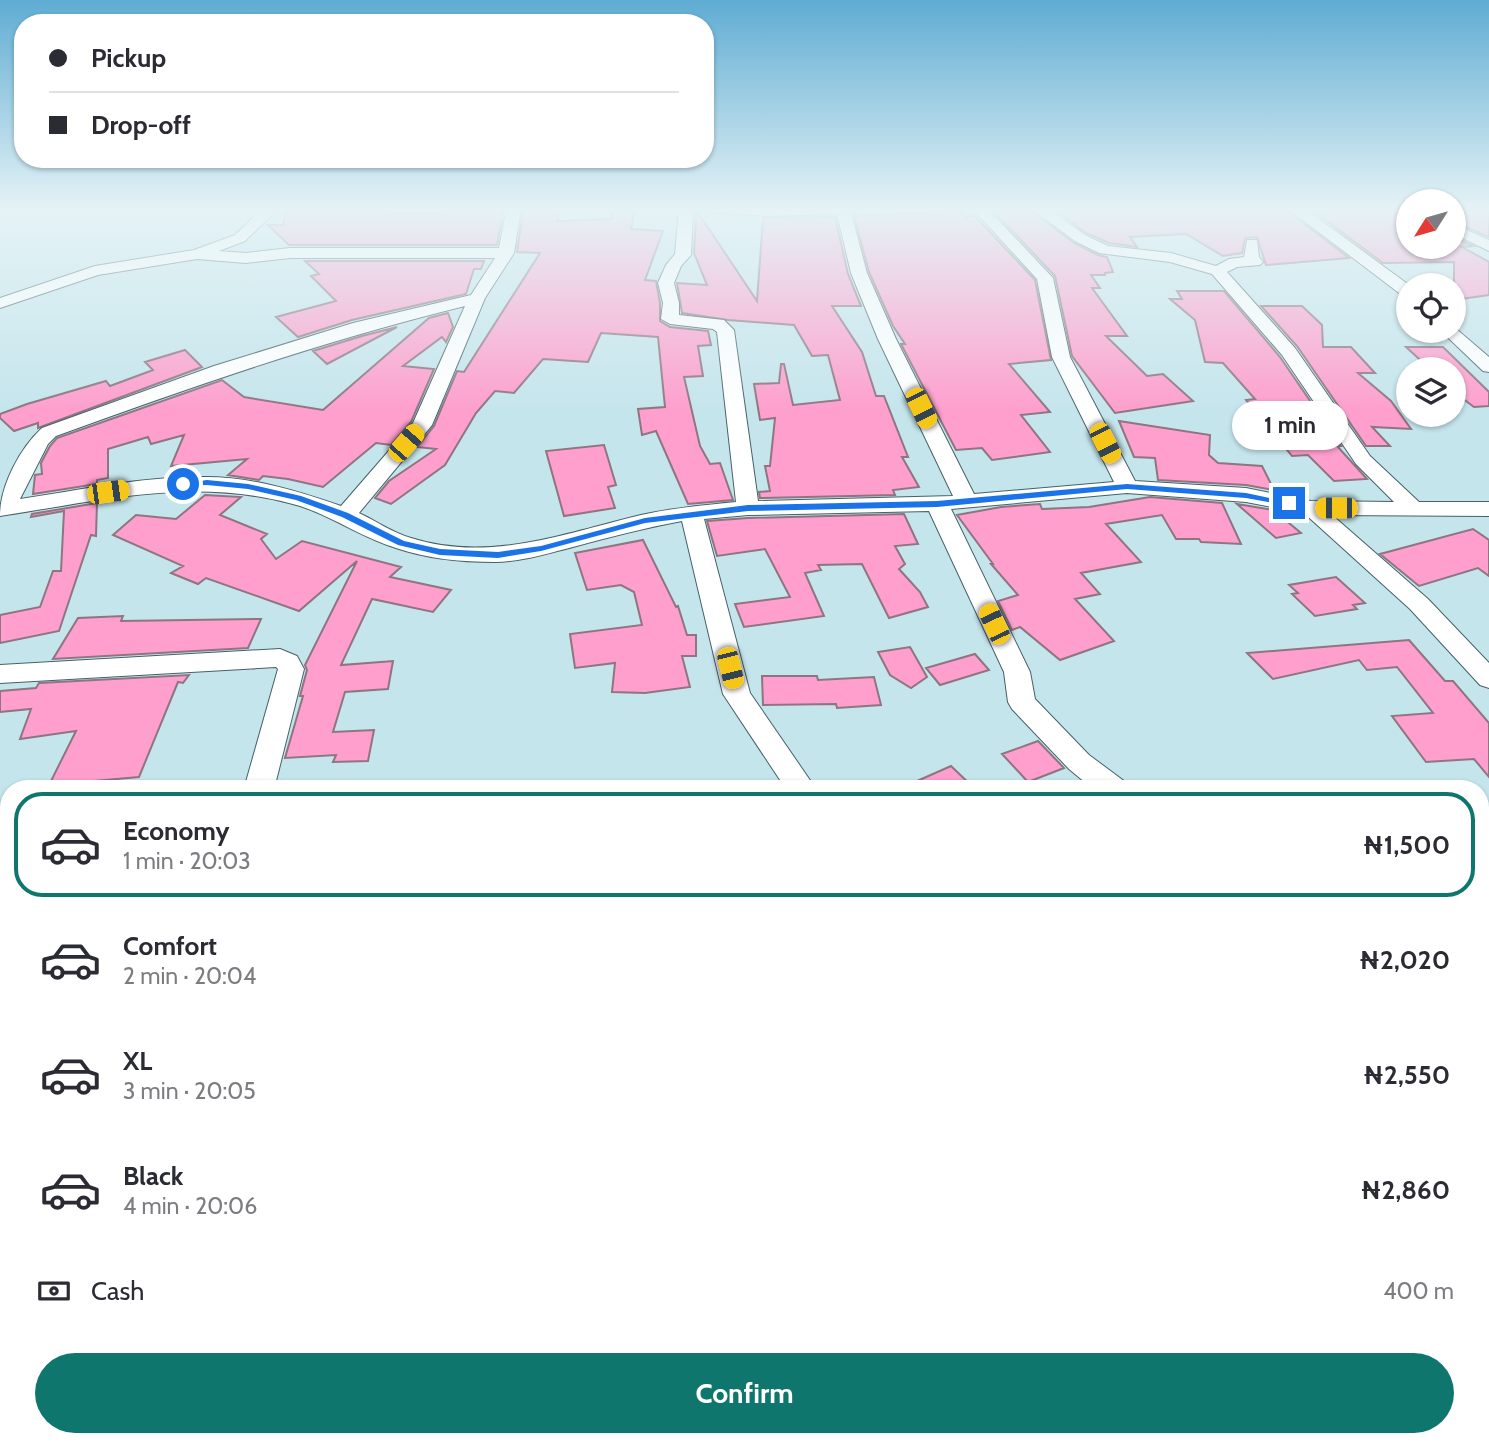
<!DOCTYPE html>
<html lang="en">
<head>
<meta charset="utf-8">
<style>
  body { margin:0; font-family:Cabin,sans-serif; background:#f2f2f3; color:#2b2b33; height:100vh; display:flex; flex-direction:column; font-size:26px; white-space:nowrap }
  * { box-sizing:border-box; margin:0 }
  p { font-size:23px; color:#7c7c81 }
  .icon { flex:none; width:38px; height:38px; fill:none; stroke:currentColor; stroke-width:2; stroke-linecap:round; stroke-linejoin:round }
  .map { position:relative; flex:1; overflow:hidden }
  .panel { position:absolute; left:0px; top:780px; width:1489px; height:667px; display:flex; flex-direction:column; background:#fff; border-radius:28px 28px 0 0; box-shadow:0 2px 5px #0004 }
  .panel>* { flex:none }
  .guide { position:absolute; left:14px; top:14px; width:700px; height:154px; border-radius:28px; box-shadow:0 2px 5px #0004; display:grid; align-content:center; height:154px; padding:0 35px; background:#fff }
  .needle { width:46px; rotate:233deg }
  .fabs { position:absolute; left:1396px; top:189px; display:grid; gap:14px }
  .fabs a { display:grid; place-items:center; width:70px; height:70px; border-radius:50%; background:#fff; box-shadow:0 2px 5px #0004; font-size:35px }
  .end { position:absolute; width:32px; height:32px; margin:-16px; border:9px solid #1a73e8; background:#fff; box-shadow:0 0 0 4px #fff }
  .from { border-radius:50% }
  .bubble { position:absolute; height:49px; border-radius:24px; background:#fff; box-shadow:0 2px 5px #0004; font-size:23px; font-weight:800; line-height:49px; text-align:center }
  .car { position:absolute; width:21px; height:42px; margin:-21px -10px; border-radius:9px; box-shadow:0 0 5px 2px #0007; background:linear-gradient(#f5c518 24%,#345 0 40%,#f5c518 0 76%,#345 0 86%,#f5c518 0) }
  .guide b { display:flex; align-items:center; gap:24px; height:66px; font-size:26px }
  .guide b+b { border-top:2px solid #e1e1e2 }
  .guide i { width:18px; height:18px; background:#2b2b33 }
  ul { padding:12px 0 0; list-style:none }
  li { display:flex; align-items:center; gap:21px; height:105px; margin:0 14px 10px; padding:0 21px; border:4px solid transparent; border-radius:28px }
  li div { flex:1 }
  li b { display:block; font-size:26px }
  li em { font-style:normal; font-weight:800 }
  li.current { border-color:#0f766e }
  li>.icon { width:63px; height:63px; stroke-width:1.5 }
  .pay { display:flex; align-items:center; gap:18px; height:77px; padding:0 35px; font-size:26px }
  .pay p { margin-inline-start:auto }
  .primary-button { display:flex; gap:14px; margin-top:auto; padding:14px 35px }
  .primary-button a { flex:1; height:80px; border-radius:42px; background:#0f766e; color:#fff; font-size:28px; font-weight:800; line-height:80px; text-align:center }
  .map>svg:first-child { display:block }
</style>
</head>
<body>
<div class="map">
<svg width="1489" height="1447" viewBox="0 0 1489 1447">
  <rect width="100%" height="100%" fill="#c5e5ec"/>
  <path fill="#fe9fcd" stroke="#8e7580" stroke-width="2" d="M 287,208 L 347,208 L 346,211 L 391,208 L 390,214 L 443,213 L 442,208 L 504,209 L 497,245 L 289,245 L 268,225 L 283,225 Z
    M 1028,208 L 1074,243 L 1098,255 L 1107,257 L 1113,272 L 1105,273 L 1105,275 L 1091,275 L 1100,288 L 1092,288 L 1127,336 L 1106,336 L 1147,376 L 1163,374 L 1193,401 L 1115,413 L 1072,356 L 1055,276 L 995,213 Z
    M 1284,208 L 1349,258 L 1266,265 L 1257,237 L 1245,238 L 1242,253 L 1223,256 L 1186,234 L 1130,237 L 1137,247 L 1109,243 L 1086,233 L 1054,209 Z
    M 1309,208 L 1409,210 L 1409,247 L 1454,247 L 1454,237 L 1473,246 L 1462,247 L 1489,262 L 1489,295 L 1454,300 L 1454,262 L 1383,263 Z
    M 1454,208 L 1489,208 L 1489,237 L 1454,222 Z
    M 523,209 L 561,209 L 557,221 L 611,219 L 613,209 L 635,209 L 631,229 L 663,231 L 645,280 L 656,281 L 660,303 L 660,321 L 670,327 L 708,331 L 711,345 L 698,346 L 703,376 L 684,377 L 700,446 L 710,464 L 720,463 L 733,500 L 688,504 L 656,431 L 642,435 L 638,409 L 665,407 L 658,337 L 601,333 L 588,362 L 543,359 L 514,393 L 495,391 L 476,413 L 445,465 L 391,504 L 375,498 L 389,481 L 436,449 L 417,447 L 434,426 L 457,371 L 464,372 L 540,253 L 517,252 Z
    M 961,211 L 965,217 L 975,216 L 1035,280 L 1051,360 L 1009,364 L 1050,412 L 1021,415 L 1050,452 L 992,460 L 982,448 L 956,450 L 901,344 L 905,344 L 893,326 L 869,272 L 854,216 Z
    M 696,214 L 699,214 L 757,301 L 763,218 L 835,217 L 848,274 L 861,306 L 832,306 L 862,352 L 876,396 L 884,396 L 908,457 L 902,457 L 919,487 L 893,490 L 895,495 L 760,498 L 759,492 L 770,491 L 765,466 L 770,466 L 775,418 L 760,420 L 754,384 L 779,383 L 781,364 L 784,364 L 793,405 L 840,400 L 828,355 L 812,356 L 794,325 L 728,320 L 682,313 L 677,283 L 707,285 L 694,253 Z
    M 305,261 L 484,261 L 481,269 L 474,269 L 466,294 L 352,320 L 298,337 L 276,317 L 336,301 L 311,276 L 319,274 Z
    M 1177,291 L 1224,291 L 1280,357 L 1341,446 L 1337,446 L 1367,479 L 1334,481 L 1308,455 L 1292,456 L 1246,400 L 1255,399 L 1223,363 L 1205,362 L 1195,320 L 1170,299 L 1182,299 Z
    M 1261,306 L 1302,306 L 1322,325 L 1323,347 L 1351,347 L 1375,373 L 1358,373 L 1391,401 L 1411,429 L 1372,427 L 1390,446 L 1366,446 L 1297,346 Z
    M 448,313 L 453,327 L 446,342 L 442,337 L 403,366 L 434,369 L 411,422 L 391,445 L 376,443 L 323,487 L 288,479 L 263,476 L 259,480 L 228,475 L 247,459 L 171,466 L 184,435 L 151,444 L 148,437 L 108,449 L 108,478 L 97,480 L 97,484 L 33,494 L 35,475 L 42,474 L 41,463 L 50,446 L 57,438 L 222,380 L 244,397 L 323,410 L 429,318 Z
    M 397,327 L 327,364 L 313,351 L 362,336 Z
    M 1406,347 L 1443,347 L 1489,392 L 1489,406 L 1474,407 L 1454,392 L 1454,369 L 1430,369 Z
    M 185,350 L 202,367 L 38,428 L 38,423 L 14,431 L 0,418 L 0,414 L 27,404 L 106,381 L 110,386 L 153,370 L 145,362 Z
    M 1119,421 L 1210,435 L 1209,455 L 1218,463 L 1262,466 L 1274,490 L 1246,485 L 1158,480 L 1155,458 L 1134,457 Z
    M 604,445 L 616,485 L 608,487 L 615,508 L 564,516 L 546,451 Z
    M 205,495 L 241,497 L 220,515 L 267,534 L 261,539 L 276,559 L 302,541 L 401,567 L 390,577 L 451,590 L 433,612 L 372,599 L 341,665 L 393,661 L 388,689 L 345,692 L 333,732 L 374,730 L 368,761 L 333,762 L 336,755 L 285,758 L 303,696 L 300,696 L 307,670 L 305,665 L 357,561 L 299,611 L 206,578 L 198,584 L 171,573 L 183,566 L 113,535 L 136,515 L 176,519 Z
    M 1150,497 L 1222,503 L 1241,544 L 1201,542 L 1199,539 L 1176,539 L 1162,515 L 1106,524 L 1141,562 L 1081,573 L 1100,594 L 1075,599 L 1114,641 L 1060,660 L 1020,627 L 1012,630 L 998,601 L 1018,595 L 991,564 L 993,564 L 957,515 L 1001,507 L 1040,504 L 1042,509 L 1089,507 Z
    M 97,503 L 96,536 L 91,535 L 59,631 L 0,643 L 0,615 L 40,607 L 53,571 L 61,571 L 64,511 L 31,517 L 32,514 Z
    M 1237,504 L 1273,510 L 1301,533 L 1276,538 Z
    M 904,514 L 918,544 L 895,546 L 905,564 L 899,569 L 920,592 L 928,607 L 889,618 L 862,564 L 818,565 L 821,570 L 805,573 L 824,616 L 744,627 L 735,604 L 790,597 L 765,549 L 717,556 L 707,521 L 748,518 Z
    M 1473,529 L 1489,540 L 1489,576 L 1478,568 L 1419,586 L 1380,554 Z
    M 643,540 L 676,607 L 678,606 L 687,635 L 696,635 L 696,656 L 682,656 L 690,687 L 645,693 L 612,692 L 615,663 L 575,668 L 570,634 L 642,625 L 634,592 L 621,585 L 587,590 L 575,553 Z
    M 1336,577 L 1365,603 L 1353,605 L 1357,609 L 1315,616 L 1292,594 L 1298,593 L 1289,585 Z
    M 123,616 L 121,621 L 261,619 L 248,648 L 53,659 L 78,618 Z
    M 1409,640 L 1445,681 L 1453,681 L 1489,723 L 1489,777 L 1474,759 L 1426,762 L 1392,716 L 1433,713 L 1397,667 L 1367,670 L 1359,660 L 1273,679 L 1247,653 Z
    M 910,647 L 927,677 L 911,688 L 890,675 L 878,652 Z
    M 975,654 L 989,670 L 940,685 L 926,668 Z
    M 189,675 L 183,683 L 178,682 L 139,777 L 49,785 L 76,731 L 20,739 L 31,709 L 0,712 L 0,691 L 36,688 L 39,683 Z
    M 762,676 L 817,676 L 818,680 L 874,677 L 881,705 L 837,708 L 836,704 L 763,705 Z
    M 1038,741 L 1064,768 L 1028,782 L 1002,754 Z
    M 951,766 L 975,789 L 899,789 Z"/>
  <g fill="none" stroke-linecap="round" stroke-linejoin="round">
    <defs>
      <path id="street" d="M 263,208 L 279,208 L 245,241 L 219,251 L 246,253 L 290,248 L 499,248 L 507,208 L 521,208 L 514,253 L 485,298 L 432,425 L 359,513 C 376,521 393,533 411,538 C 489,563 566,533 641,515 C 672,508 704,505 736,502 L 717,332 L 713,329 L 670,324 L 661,319 L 663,303 L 658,283 L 666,265 L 675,254 L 679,208 L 889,208 L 882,212 L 851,213 L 867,273 L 896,339 L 974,494 L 1114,482 L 1052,357 L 1037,279 L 972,208 L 987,208 L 1053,278 L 1070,357 L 1135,481 L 1246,488 L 1311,501 L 1394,502 L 1356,464 L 1282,355 L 1212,274 L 1170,262 L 1099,253 L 1075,241 L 1031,208 L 1048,208 L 1085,235 L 1108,246 L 1171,253 L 1216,266 L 1229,259 L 1244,257 L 1247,240 L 1257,240 L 1259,257 L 1263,262 L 1260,265 L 1237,267 L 1227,272 L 1295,348 L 1370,456 L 1419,502 L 1489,502 L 1489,516 L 1332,515 L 1428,599 L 1489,663 L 1489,688 L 1480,685 L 1410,609 L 1304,513 L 1246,502 L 1127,493 L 951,509 L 1030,672 L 1035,699 L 1089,755 L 1124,781 L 1128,789 L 1093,789 L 1069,769 L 1012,709 L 1008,702 L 1004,672 L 929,511 L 748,515 L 704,519 L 750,693 L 816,789 L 786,789 L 723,694 L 682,521 C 645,528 609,537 573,547 C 549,553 521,562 495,562 C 462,562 428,559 396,548 C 359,537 327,512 289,503 C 190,477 99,501 0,516 C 0,486 20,448 42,428 L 214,366 L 353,323 L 471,295 L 495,258 L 290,258 L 246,263 L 197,259 L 98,275 L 0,308 L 0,298 L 95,266 L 194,250 L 235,235 ZM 693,211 L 767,216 L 837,214 L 851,273 L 878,339 L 953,496 L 758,501 L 734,330 L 724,320 L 679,315 L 679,303 L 674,283 L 681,266 L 691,255 ZM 465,306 L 413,423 L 341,506 C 298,491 252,477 206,477 C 144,476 81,490 20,499 L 48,444 L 56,436 C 191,387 326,340 465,306 Z
        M 1287,208 L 1304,208 L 1409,285 L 1409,298 L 1403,296 Z
        M 1454,224 L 1489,240 L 1489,251 L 1454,234 Z
        M 1454,327 L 1489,357 L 1489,372 L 1483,371 L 1441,331 L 1454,331 Z
        M 280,649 L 297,656 L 304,669 L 274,789 L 244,789 L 278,669 L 276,667 L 0,683 L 0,665 Z
        M 1480,1026 L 1489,1029 L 1489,1066 L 1480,1063 Z
        M 1480,1394 L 1489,1397 L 1489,1447 L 1470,1438 L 1480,1438 Z"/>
    </defs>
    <use href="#street" stroke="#456167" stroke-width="2"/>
    <use href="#street" fill="#fff" fill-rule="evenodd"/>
  </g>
  <linearGradient id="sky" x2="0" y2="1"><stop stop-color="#5facd3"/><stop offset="0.51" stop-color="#e5f3f6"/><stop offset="1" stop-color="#e5f3f6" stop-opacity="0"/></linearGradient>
  <rect width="1489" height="411" fill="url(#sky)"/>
  <path fill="#1a73e8" d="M 207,480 L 248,484 L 301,496 L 348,513 L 404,541 L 440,549 L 498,552 L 541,546 L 645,518 L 748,505 L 937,501 L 1127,484 L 1246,493 L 1294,503 L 1289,506 L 1246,498 L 1127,489 L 937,507 L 748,511 L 645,523 L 541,551 L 498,558 L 440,555 L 398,545 L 342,517 L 296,500 L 248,489 L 207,485 L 183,486 L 179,484 Z"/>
</svg>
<div class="fabs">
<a><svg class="needle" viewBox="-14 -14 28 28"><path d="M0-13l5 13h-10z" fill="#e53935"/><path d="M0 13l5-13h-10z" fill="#7c7c81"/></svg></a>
<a><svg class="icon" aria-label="locate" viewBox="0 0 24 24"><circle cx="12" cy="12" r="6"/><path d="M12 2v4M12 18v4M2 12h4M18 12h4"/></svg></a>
<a><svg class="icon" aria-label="layers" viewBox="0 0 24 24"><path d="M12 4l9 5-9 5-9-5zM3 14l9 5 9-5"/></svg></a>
</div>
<i class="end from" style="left:183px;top:484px"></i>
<i class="end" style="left:1289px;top:503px"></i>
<div class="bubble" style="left:1232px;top:401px;width:116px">1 min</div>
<i class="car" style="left:921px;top:408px;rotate:154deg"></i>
<i class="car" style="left:406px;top:443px;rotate:41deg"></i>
<i class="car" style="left:1105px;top:443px;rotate:153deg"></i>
<i class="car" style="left:108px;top:492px;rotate:82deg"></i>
<i class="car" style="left:1336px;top:508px;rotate:270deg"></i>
<i class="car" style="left:994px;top:624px;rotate:335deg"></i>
<i class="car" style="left:730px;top:668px;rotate:166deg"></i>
<div class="guide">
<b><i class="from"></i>Pickup</b>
<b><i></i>Drop-off</b>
</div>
<section class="panel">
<ul>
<li class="current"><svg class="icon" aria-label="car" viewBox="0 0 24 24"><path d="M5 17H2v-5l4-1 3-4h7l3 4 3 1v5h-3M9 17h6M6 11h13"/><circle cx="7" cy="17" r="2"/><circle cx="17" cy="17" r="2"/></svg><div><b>Economy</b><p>1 min · 20:03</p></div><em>₦1,500</em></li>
<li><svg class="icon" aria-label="car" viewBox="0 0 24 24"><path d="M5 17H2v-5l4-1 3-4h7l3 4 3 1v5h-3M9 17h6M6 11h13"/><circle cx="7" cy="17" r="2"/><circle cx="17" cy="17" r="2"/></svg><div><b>Comfort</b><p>2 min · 20:04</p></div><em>₦2,020</em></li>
<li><svg class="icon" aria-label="car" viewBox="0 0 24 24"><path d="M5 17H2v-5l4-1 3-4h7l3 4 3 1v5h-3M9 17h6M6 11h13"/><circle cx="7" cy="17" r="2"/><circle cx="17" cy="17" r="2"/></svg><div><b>XL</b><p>3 min · 20:05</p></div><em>₦2,550</em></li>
<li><svg class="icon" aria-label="car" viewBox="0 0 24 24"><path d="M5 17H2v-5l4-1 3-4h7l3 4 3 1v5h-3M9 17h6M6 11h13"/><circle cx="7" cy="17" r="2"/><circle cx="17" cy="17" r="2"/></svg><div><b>Black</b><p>4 min · 20:06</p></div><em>₦2,860</em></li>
</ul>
<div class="pay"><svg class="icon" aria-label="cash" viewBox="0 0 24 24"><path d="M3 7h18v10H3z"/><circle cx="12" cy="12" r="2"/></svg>Cash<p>400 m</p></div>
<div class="primary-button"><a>Confirm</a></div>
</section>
</div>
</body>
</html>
